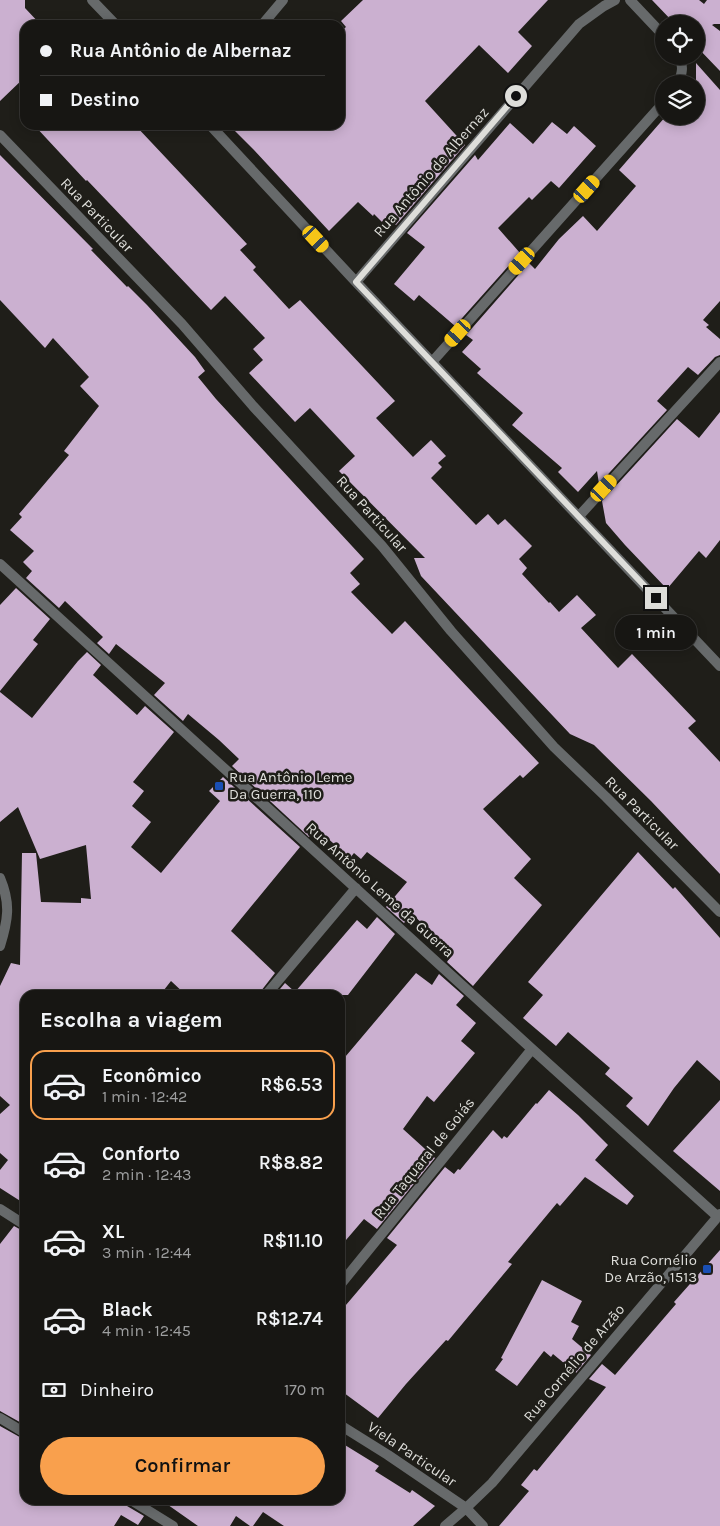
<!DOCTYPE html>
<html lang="pt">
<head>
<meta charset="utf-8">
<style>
  body { margin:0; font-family:Karla,sans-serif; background:#242321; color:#f1f3f6; height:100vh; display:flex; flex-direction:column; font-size:19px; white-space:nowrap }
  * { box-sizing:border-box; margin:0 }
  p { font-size:16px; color:#9e9fa0 }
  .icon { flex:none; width:28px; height:28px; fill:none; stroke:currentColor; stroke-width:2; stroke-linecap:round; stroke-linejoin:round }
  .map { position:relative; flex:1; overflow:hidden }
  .side { position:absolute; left:20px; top:990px; width:325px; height:515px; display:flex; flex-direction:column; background:#171613; border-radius:15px; box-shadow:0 2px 12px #0003,0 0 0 1px #363533 }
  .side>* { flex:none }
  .guide { position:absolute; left:20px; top:20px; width:325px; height:110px; border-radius:15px; box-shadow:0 2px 12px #0003,0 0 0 1px #363533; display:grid; align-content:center; height:110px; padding:0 20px; background:#171613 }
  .tools { position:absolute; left:655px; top:15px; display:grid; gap:10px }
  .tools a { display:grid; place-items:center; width:50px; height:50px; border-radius:50%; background:#171613; box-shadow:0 2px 12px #0003,0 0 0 1px #363533; font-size:25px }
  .end { position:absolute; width:22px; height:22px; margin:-11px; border:6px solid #dededa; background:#111; box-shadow:0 0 0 2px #111 }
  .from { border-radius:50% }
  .bubble { position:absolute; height:35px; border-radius:18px; background:#171613; box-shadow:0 2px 12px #0003,0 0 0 1px #363533; font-size:16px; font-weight:600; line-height:35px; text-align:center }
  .car { position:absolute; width:15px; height:30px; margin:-15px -8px; border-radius:6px; box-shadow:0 0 4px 1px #0007; background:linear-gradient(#f5c518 24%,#345 0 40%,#f5c518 0 76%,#345 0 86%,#f5c518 0) }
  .guide b { display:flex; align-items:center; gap:18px; height:48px; font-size:19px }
  .guide b+b { border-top:1px solid #363533 }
  .guide i { width:12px; height:12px; background:#f1f3f6 }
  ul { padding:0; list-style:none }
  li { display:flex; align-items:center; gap:15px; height:70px; margin:0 10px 8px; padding:0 10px; border:2px solid transparent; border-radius:15px }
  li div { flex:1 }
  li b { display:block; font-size:19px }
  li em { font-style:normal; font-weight:600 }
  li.on { border-color:#f9a04d }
  li>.icon { width:45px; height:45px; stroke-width:1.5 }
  h2 { padding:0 20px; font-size:22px; line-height:60px }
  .pay { display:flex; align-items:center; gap:12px; height:55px; padding:0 20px; font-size:19px }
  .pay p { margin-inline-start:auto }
  .cta { display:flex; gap:10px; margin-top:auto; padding:10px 20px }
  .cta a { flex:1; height:58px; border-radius:30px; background:#f9a04d; color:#111; font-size:20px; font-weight:600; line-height:58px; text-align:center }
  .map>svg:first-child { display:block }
</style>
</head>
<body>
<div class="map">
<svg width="720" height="1526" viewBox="0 0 720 1526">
  <rect width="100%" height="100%" fill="#1f1e19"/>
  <path fill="#cbb0d0" d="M 0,0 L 25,0 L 25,8 L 41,25 L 25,25 L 25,77 L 0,101 Z
    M 363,0 L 548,0 L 518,32 L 532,46 L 508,73 L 479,45 L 425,101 L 465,145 L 396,225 L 387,217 L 382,222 L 374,214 L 373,216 L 358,202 L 329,231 L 254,150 L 229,125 L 340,125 L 340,32 L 346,27 L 341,21 Z
    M 652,0 L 699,0 L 704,4 L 707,0 L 720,0 L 720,24 L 714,24 L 712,25 L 720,31 L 720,71 L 696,46 L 696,24 L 675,24 Z
    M 696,63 L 720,90 L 720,301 L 703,320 L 709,325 L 706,327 L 720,339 L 720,355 L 715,357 L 698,375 L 688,367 L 657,401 L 667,410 L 599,484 L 597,471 L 578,492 L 558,472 L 562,468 L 512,425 L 523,413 L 477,373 L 481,369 L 462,352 L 473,340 L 466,335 L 529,263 L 535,269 L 559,239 L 583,216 L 597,231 L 636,186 L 619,170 L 666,116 L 696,116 Z
    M 552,122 L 567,134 L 574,126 L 596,146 L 559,188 L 551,181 L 532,200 L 529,197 L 498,228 L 520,253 L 455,326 L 419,295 L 414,301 L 394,284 L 425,247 L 407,233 L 475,155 L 478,160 L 510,123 L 533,144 Z
    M 34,125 L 135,125 L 247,244 L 240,250 L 256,267 L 253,270 L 289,309 L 300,300 L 395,401 L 376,418 L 413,457 L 431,440 L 446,456 L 438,463 L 442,467 L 431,478 L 476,525 L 488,514 L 498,525 L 505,519 L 532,546 L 519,559 L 527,568 L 522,574 L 549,603 L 550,602 L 559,612 L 577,595 L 596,615 L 581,628 L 618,668 L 632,654 L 696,721 L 688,728 L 720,762 L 720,874 L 651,801 L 594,745 L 570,734 L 421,576 L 414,558 L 425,558 L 339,471 L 355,456 L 310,408 L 295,422 L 249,373 L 263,360 L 253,349 L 265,338 L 225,296 L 211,310 L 87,180 L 86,181 Z
    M 0,155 L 93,249 L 91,250 L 127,287 L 128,286 L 147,305 L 195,357 L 205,371 L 198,377 L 216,399 L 364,559 L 350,573 L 360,584 L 351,592 L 392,634 L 405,621 L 539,763 L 523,778 L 520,775 L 483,809 L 531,859 L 514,878 L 542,905 L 473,986 L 447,962 L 453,953 L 451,950 L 412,914 L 404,923 L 386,907 L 407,882 L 367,852 L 361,859 L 354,853 L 350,858 L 316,828 L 309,837 L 232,766 L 239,759 L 219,740 L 188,714 L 183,721 L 154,695 L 165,683 L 116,644 L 109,654 L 97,643 L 103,637 L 65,601 L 59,608 L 26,578 L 32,571 L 23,562 L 34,551 L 10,530 L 22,517 L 19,514 L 69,455 L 64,451 L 99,406 L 80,386 L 89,377 L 53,338 L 45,348 L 0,300 Z
    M 720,412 L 720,540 L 706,558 L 699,551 L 667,589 L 625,545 L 606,523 L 602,501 L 677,419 L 699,438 Z
    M 16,588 L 50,619 L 33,640 L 38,644 L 0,691 L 0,605 Z
    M 87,652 L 101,665 L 93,675 L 137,715 L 145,706 L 174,732 L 133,782 L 144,791 L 132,806 L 151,822 L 131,847 L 161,873 L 220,801 L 209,791 L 223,777 L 300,847 L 231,931 L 275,973 L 261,991 L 259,995 L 186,995 L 171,981 L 160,995 L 25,995 L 25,1204 L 0,1188 L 0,1170 L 8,1160 L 0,1153 L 0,1114 L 10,1105 L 0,1096 L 0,986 L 11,963 L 20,965 L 22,853 L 36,853 L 41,902 L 81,903 L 81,898 L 91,899 L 86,845 L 40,859 L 18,807 L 0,822 L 0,692 L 32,718 L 78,661 Z
    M 638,852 L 673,889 L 675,887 L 720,938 L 720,1081 L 697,1060 L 674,1088 L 648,1126 L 626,1106 L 633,1098 L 605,1074 L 610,1068 L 568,1032 L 556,1046 L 523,1018 L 543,995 L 528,982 Z
    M 377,917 L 395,934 L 348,995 L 275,995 L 285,983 L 295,992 L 357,920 L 367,929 Z
    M 416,973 L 432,985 L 439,974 L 464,996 L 456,1005 L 476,1023 L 461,1041 L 475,1053 L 434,1102 L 427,1096 L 403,1129 L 435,1158 L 377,1229 L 364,1219 L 340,1247 L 340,1063 Z
    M 549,1090 L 578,1115 L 608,1145 L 595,1160 L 634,1196 L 627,1205 L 585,1177 L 560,1206 L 557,1203 L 508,1262 L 512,1264 L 448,1341 L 446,1340 L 406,1384 L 378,1418 L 340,1390 L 340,1312 L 397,1245 L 387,1238 L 445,1167 L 454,1174 L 458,1169 L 460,1170 L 493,1130 L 502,1139 L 504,1136 L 507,1138 L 536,1103 L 537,1104 Z
    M 720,1100 L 720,1191 L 673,1151 Z
    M 14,1226 L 25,1232 L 25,1425 L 0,1411 L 0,1244 Z
    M 720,1250 L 720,1526 L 499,1526 L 529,1491 L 521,1485 L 534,1469 L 537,1471 L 606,1387 L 589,1379 L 602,1364 L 615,1375 L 676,1304 L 674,1302 Z
    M 542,1280 L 582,1301 L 571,1322 L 579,1326 L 572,1339 L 591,1355 L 576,1373 L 553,1354 L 551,1357 L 544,1351 L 517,1386 L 495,1370 L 503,1359 L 501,1358 Z
    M 0,1426 L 25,1440 L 25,1500 L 124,1500 L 127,1506 L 144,1516 L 138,1525 L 121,1515 L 114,1526 L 0,1526 Z
    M 340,1442 L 379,1466 L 375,1471 L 410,1493 L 412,1490 L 435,1506 L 413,1526 L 284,1526 L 263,1512 L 253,1526 L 250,1526 L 236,1516 L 230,1526 L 198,1526 L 161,1500 L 340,1500 Z"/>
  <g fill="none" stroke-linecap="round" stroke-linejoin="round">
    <path stroke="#676a6b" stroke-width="10" d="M 92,0 L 116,25
      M 630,0 L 664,36
      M 262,25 L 283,0
      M 678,84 C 682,74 684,66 679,56
      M 210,125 L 356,282 L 720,666
      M 0,135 L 182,324 L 253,406 L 382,546 L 451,631 L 554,747 L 606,797 L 720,912
      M 356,282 L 579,24 L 604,6 L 615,0
      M 432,362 L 664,102
      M 579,516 L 720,362
      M 0,564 L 532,1049 L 718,1217
      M 0,878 C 11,904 8,920 0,946
      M 266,995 L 356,888
      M 0,1209 L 25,1225
      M 340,1285 L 532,1049
      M 0,1418 L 25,1433
      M 340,1425 L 388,1455 L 466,1508 L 483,1526
      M 131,1500 L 173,1526
      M 445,1526 L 466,1508 L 492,1483 L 720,1214"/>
  </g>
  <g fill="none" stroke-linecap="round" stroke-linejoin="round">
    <path stroke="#dededa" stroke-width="6" d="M 516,96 L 356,282 L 656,598"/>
  </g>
  <g fill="#1a4fb4" stroke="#1f1e19" stroke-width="2">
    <rect x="214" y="781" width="10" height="10" rx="2.5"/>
    <rect x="702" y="1264" width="10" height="10" rx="2.5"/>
  </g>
  <g text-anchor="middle" stroke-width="5" stroke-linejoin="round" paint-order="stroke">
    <g font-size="15" fill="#dededa" stroke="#1f1e19">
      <text transform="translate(431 172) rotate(-49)" y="5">Rua Antônio de Albernaz</text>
      <text transform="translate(97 215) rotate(46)" y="5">Rua Particular</text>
      <text transform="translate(372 514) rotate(48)" y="5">Rua Particular</text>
      <text transform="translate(642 813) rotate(45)" y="5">Rua Particular</text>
      <text transform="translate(380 890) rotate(42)" y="5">Rua Antônio Leme da Guerra</text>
      <text transform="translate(424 1158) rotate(-51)" y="5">Rua Taquaral de Goiás</text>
      <text transform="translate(574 1363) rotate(-50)" y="5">Rua Cornélio de Arzão</text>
      <text transform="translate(412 1454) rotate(34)" y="5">Viela Particular</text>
    </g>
    <g font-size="15" fill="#dededa" stroke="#1f1e19" text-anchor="start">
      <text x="229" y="782">Rua Antônio Leme<tspan x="229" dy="17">Da Guerra, 110</tspan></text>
      <text x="697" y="1265" text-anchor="end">Rua Cornélio<tspan x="697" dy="17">De Arzão, 1513</tspan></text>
    </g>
  </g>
</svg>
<div class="tools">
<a><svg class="icon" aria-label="locate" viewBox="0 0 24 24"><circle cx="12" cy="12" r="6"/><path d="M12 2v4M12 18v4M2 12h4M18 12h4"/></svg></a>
<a><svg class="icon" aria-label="layers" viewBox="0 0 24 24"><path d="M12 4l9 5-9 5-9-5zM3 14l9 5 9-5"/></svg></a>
</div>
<i class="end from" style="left:516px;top:96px"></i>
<i class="end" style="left:656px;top:598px"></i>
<div class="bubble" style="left:615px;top:615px;width:82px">1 min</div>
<i class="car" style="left:587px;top:189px;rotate:42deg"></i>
<i class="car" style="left:316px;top:239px;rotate:137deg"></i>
<i class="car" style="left:522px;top:261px;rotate:222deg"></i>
<i class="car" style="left:458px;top:333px;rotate:222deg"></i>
<i class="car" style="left:604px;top:488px;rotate:43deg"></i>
<div class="guide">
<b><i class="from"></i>Rua Antônio de Albernaz</b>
<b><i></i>Destino</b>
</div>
<section class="side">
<h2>Escolha a viagem</h2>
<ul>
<li class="on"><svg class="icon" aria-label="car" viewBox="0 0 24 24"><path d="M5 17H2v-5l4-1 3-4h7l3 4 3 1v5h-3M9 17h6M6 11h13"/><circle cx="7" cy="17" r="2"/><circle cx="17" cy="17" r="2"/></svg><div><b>Econômico</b><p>1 min · 12:42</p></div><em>R$6.53</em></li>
<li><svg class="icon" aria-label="car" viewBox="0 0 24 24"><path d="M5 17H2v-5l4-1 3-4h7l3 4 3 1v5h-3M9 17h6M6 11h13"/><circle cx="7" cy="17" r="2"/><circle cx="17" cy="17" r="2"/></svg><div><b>Conforto</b><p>2 min · 12:43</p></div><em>R$8.82</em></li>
<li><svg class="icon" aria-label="car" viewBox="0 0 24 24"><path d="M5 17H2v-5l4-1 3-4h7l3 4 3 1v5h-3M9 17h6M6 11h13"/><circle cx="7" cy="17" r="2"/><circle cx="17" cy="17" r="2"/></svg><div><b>XL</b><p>3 min · 12:44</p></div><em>R$11.10</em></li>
<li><svg class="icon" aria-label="car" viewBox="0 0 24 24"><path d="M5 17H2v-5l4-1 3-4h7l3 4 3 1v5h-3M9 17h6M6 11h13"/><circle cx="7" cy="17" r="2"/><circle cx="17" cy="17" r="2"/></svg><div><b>Black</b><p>4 min · 12:45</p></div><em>R$12.74</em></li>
</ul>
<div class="pay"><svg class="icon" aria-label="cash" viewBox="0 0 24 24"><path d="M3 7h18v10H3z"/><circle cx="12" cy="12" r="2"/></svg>Dinheiro<p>170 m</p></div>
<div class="cta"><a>Confirmar</a></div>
</section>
</div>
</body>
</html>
